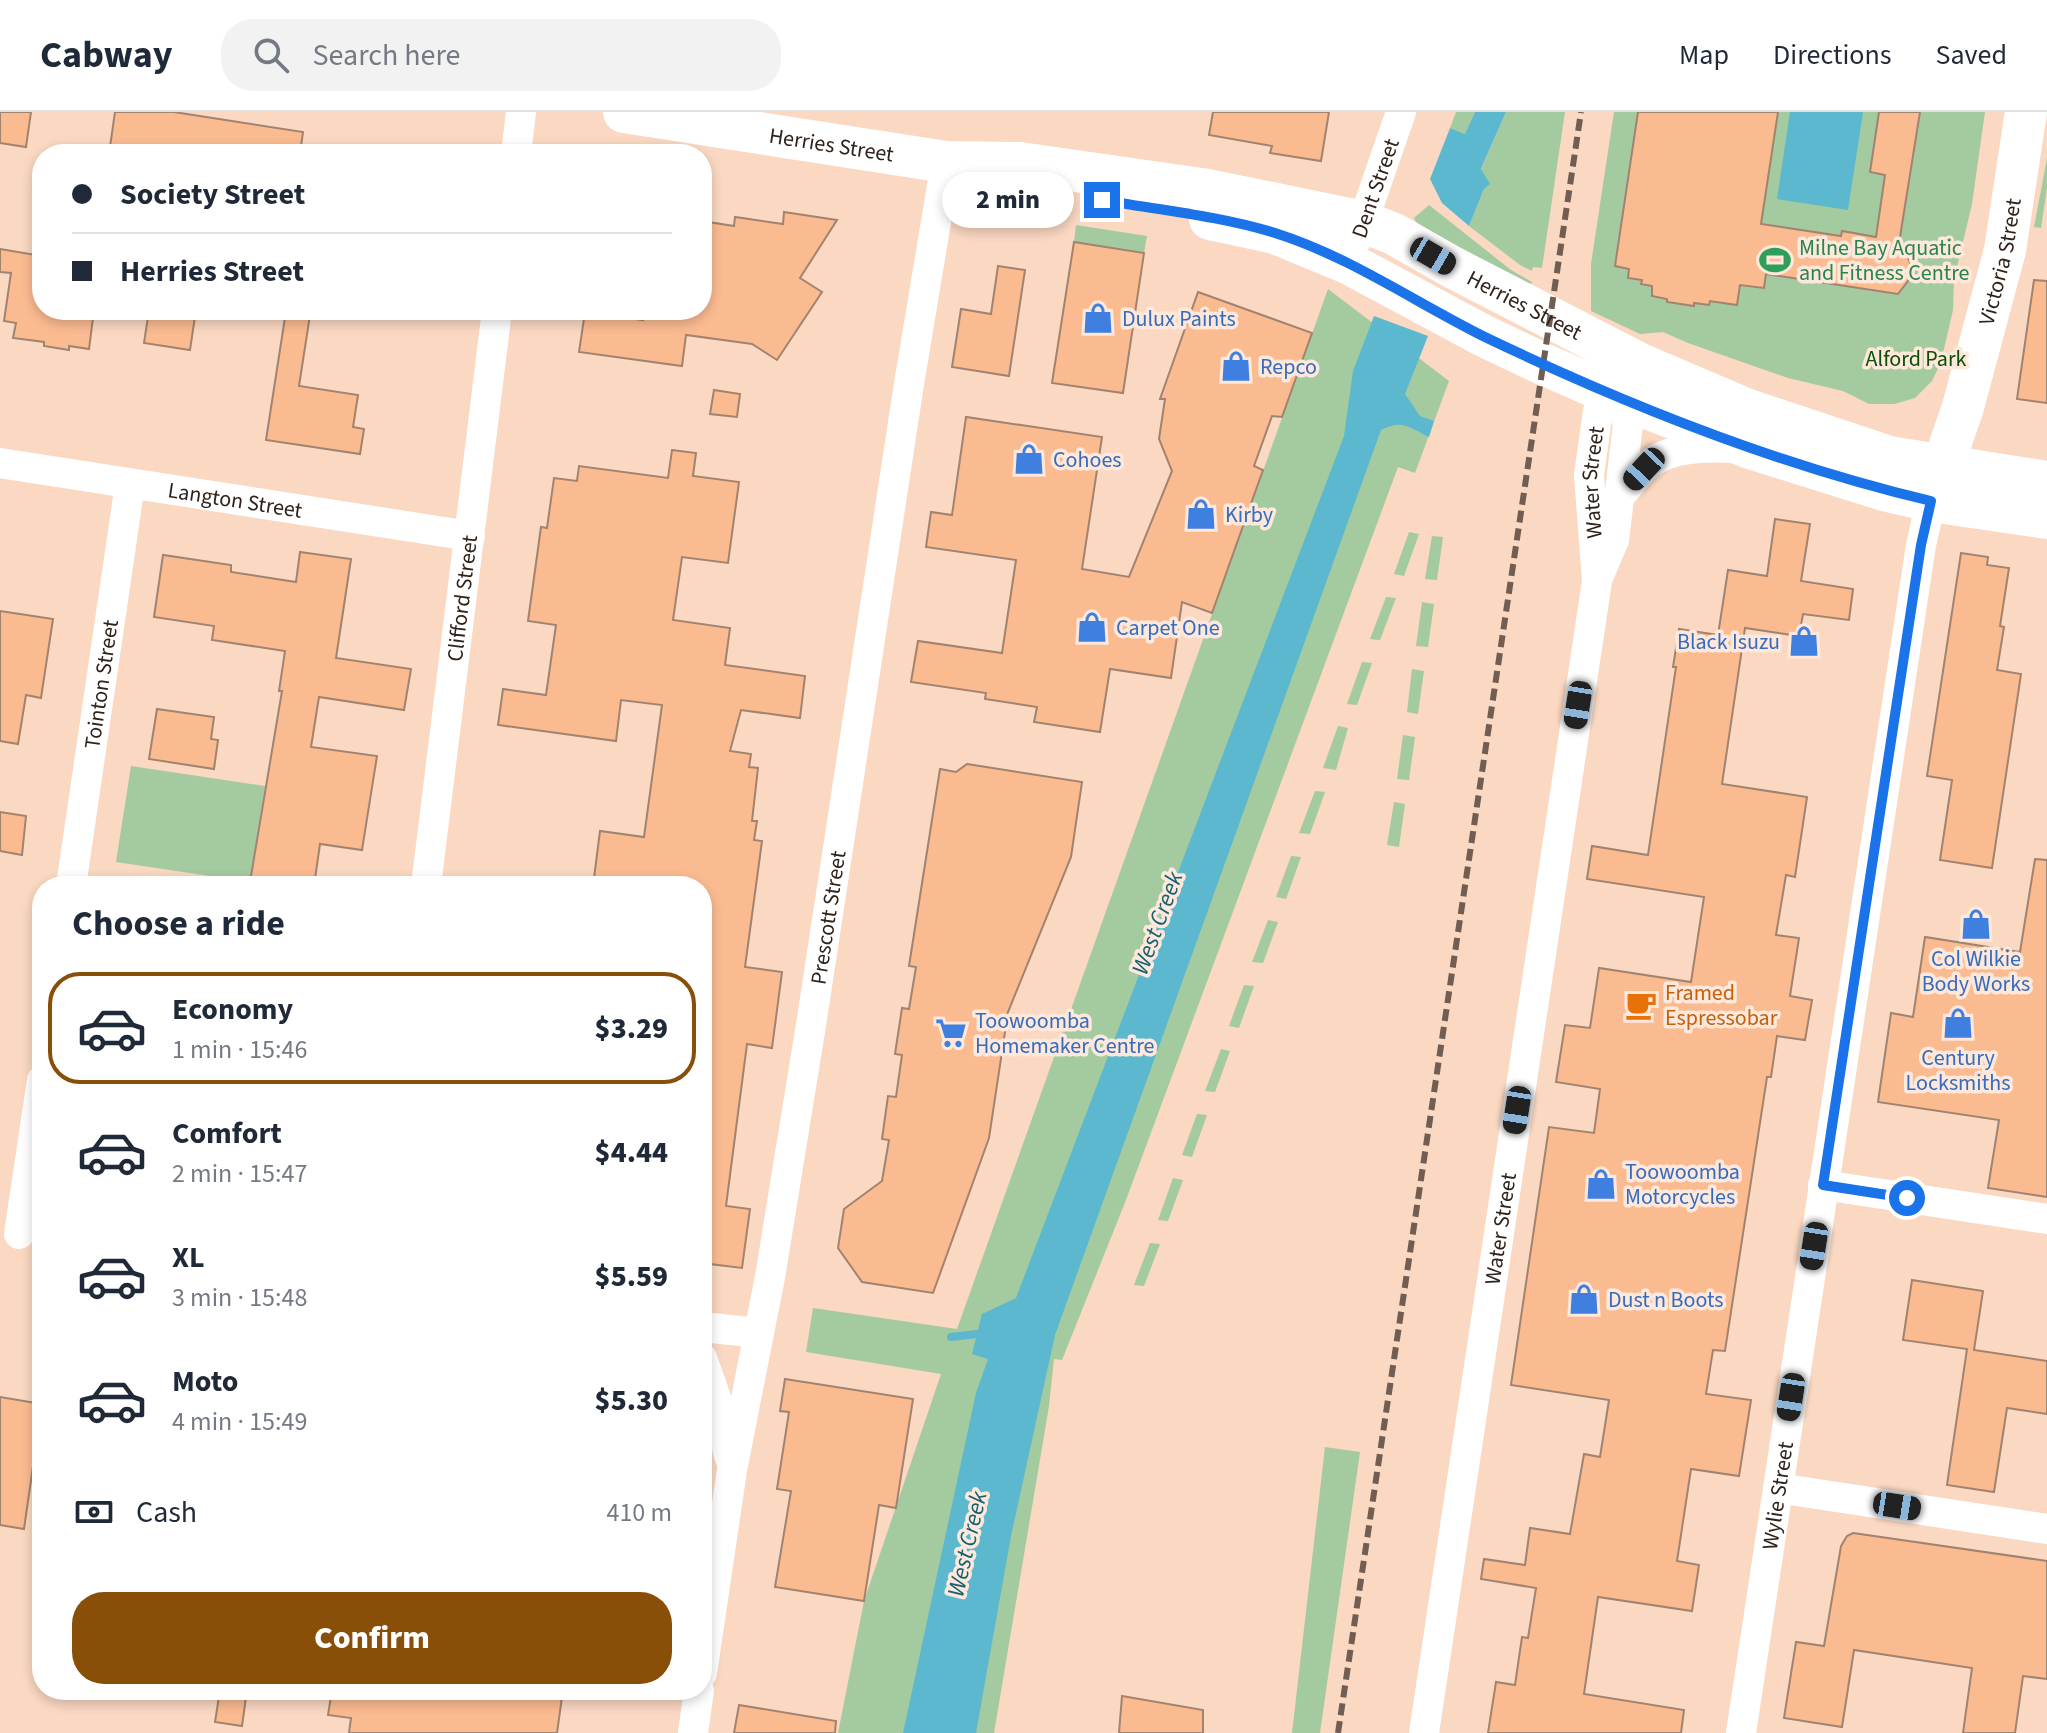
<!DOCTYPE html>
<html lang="en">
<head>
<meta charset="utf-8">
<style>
  body { margin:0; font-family:"Source Sans 3",sans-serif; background:#f2f2f3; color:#1f2937; height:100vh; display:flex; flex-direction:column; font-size:30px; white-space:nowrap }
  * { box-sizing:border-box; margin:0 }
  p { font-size:26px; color:#747a83 }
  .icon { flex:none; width:44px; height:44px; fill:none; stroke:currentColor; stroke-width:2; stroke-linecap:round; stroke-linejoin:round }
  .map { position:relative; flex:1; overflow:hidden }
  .side { position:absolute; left:32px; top:764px; width:680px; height:824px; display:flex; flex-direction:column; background:#fff; border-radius:32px; box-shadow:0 4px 12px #0003 }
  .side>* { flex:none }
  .banner { position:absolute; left:32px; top:32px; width:680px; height:176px; border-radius:32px; box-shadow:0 4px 12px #0003; display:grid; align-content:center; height:176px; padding:0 40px; background:#fff }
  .end { position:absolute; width:36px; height:36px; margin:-18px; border:10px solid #1a73e8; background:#fff; box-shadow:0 0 0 4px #fff }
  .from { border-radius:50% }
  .bubble { position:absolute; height:56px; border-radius:28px; background:#fff; box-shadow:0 4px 12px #0003; font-size:26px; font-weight:800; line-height:56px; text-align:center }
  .car { position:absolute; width:24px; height:48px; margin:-24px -12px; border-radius:10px; box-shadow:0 0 6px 2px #0007; background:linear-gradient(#222 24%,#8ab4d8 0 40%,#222 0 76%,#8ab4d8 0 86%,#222 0) }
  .banner b { display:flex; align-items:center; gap:28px; height:76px; font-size:30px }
  .banner b+b { border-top:2px solid #e0e1e3 }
  .banner i { width:20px; height:20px; background:#1f2937 }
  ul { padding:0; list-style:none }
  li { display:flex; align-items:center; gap:24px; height:112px; margin:0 16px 12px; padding:0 24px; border:4px solid transparent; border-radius:32px }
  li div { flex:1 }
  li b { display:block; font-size:30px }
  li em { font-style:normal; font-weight:800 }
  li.on { border-color:#894e08 }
  li>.icon { width:72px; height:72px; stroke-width:1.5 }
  h2 { padding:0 40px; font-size:36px; line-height:96px }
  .pay { display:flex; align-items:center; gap:20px; height:88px; padding:0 40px; font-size:30px }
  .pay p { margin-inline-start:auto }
  .cta { display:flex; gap:16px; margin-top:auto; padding:16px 40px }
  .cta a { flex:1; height:92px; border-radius:32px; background:#894e08; color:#fff; font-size:32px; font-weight:800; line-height:92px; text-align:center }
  header { display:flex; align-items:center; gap:48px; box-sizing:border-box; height:112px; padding:0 40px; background:#fff; border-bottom:2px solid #e0e1e3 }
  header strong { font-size:38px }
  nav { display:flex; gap:44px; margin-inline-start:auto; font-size:28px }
  .search { width:560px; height:72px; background:#f2f2f3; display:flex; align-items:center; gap:20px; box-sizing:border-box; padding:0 28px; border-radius:32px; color:#747a83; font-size:30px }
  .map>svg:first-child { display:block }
</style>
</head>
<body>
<header>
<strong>Cabway</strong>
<div class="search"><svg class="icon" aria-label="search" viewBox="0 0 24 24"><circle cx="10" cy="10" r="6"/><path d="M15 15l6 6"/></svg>Search here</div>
<nav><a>Map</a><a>Directions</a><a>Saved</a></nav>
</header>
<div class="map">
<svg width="2047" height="1621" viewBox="0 0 2047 1621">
  <rect width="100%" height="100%" fill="#fad8c2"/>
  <path fill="#a4caa0" d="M 1456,0 L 1475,0 L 1465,22 L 1450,16 Z
    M 1506,0 L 1565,0 L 1542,156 L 1533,155 L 1532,159 L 1520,153 L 1469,114 L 1484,77 L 1481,58 Z
    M 1614,0 L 1985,0 L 1972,92 L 1954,168 L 1953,198 L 1941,250 L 1932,269 L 1915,286 L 1894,292 L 1869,292 L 1843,279 L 1788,266 L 1688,231 L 1663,220 L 1640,222 L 1591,199 L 1591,152 Z
    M 2047,46 L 2047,76 L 2041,116 L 2034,115 Z
    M 1429,93 L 1511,158 L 1532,170 L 1529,176 L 1418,113 L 1414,106 Z
    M 1076,113 L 1147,124 L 1144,141 L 1074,130 Z
    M 1328,177 L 1449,269 L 1415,361 L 1398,355 L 1126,1088 L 1062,1248 L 1054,1247 L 1049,1294 L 994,1621 L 838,1621 L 864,1489 L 941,1262 L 806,1240 L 813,1196 L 957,1217 Z
    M 1409,420 L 1419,422 L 1404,464 L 1394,462 Z
    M 1432,424 L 1443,425 L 1437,468 L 1425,467 Z
    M 1386,485 L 1396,486 L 1380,528 L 1370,527 Z
    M 1422,490 L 1434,492 L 1428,535 L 1416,534 Z
    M 1362,550 L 1372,551 L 1357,593 L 1347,592 Z
    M 1412,557 L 1424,559 L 1418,602 L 1407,600 Z
    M 1338,614 L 1348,616 L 1336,658 L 1323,656 Z
    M 1403,623 L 1415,625 L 1409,668 L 1397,667 Z
    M 131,654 L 265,674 L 250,770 L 116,750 Z
    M 1315,679 L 1325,680 L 1310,722 L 1299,721 Z
    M 1394,690 L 1405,692 L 1399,735 L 1387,733 Z
    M 1291,744 L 1301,745 L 1286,787 L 1276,785 Z
    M 1268,808 L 1278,810 L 1263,851 L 1252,850 Z
    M 1244,873 L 1254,874 L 1239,916 L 1229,914 Z
    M 1221,937 L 1230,939 L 1215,980 L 1205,979 Z
    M 1197,1002 L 1207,1003 L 1192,1045 L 1182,1043 Z
    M 1173,1066 L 1183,1068 L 1168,1109 L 1158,1108 Z
    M 1150,1131 L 1160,1132 L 1144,1174 L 1134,1173 Z
    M 1325,1335 L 1360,1340 L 1320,1621 L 1292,1621 Z"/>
  <path fill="#5cb8cf" d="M 1475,0 L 1506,0 L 1481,57 L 1490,72 L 1484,77 L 1469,114 L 1442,91 L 1430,67 L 1450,16 L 1465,22 Z
    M 1790,0 L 1863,0 L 1848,98 L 1777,87 Z
    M 1374,204 L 1428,224 L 1405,282 L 1420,304 L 1434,309 L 1429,325 C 1408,315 1403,307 1381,318 L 1055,1223 L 1011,1424 L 976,1621 L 903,1621 L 976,1281 L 988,1247 L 972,1242 L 982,1202 L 1016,1186 L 1344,324 L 1353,259 Z"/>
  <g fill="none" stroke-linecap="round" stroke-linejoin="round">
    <path stroke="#5cb8cf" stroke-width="8" d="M 951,1225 L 986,1221"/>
  </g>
  <path fill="#fbbb91" stroke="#a2836f" stroke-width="2" d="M 0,0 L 31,0 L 26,35 L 0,31 Z
    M 115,0 L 174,0 L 303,20 L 300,42 L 109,42 Z
    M 1213,0 L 1329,0 L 1321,49 L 1270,41 L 1272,34 L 1209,23 Z
    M 1638,0 L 1778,0 L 1761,112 L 1841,124 L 1842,119 L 1876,125 L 1885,63 L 1870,60 L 1879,0 L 1920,0 L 1900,125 L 1914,161 L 1898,182 L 1766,162 L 1764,176 L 1740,173 L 1737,193 L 1710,189 L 1709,193 L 1694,191 L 1694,194 L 1667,190 L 1667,187 L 1652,184 L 1652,174 L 1641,172 L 1642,168 L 1628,166 L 1629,157 L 1615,154 Z
    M 784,100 L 837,108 L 800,166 L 822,180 L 777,248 L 752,232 L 686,223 L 682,254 L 579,240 L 585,200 L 643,208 L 644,198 L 702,198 L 702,109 L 734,114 L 735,105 L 783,112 Z
    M 1074,130 L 1144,141 L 1123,281 L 1052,271 Z
    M 0,137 L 42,144 L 42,198 L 94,198 L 89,237 L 69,234 L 69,238 L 44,234 L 44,230 L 13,226 L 16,211 L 4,209 L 11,161 L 0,160 Z
    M 998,154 L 1025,158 L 1009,264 L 952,255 L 961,197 L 991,202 Z
    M 2034,168 L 2047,169 L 2047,291 L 2017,287 Z
    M 1198,180 L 1312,221 L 1282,305 L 1272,304 L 1254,354 L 1263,358 L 1212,501 L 1182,490 L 1171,566 L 1110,557 L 1100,620 L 1034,610 L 1037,595 L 985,587 L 986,581 L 911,570 L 918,529 L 1002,541 L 1016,448 L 926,435 L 931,400 L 952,403 L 966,305 L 1102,325 L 1082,457 L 1129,465 L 1172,359 L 1159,327 L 1165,287 L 1160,287 Z
    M 149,198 L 196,198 L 190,238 L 144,231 Z
    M 286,199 L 310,203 L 299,274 L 358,283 L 353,315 L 364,317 L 360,342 L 266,328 Z
    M 714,278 L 740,282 L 737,305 L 710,302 Z
    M 672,338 L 696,341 L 693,364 L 739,370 L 728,451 L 682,445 L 673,508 L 730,516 L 725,553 L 805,564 L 800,606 L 741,598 L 730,639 L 751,642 L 749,655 L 758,656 L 752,709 L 757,709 L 754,728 L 762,729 L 745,855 L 782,860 L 772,936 L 747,932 L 726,1094 L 750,1097 L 742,1156 L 702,1151 L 702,774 L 593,774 L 600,719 L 644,725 L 662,593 L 621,588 L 616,629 L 498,613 L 503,577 L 546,583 L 556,513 L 528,509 L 541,415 L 547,416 L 554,366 L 577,369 L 579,354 L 668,366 Z
    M 1775,407 L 1810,412 L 1801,469 L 1853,477 L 1849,508 L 1803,502 L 1799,524 L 1745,516 L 1722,672 L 1807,685 L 1795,765 L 1786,763 L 1776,823 L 1799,826 L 1790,884 L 1812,888 L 1805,928 L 1777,924 L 1771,965 L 1767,965 L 1725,1239 L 1713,1238 L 1706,1282 L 1751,1288 L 1739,1364 L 1691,1357 L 1677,1449 L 1699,1453 L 1692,1499 L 1598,1485 L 1584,1582 L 1684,1598 L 1681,1621 L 1488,1621 L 1496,1570 L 1515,1573 L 1522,1525 L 1528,1526 L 1536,1476 L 1481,1467 L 1484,1447 L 1525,1453 L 1530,1416 L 1570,1422 L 1584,1342 L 1600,1345 L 1609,1288 L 1511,1273 L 1549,1015 L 1594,1021 L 1600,977 L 1556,970 L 1565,913 L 1590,916 L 1599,856 L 1691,870 L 1704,785 L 1587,767 L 1592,734 L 1648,743 L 1676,555 L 1673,555 L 1679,517 L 1718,523 L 1728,458 L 1767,464 Z
    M 300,440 L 351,447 L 336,546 L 411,557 L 404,598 L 319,585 L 311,635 L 377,644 L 362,738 L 320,732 L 314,774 L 279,774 L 250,770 L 282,579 L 279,579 L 285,539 L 212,528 L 214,514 L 154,505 L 163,443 L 231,453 L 231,460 L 296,470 Z
    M 1961,441 L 1988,445 L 1987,453 L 2009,456 L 2000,514 L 2004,515 L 1997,558 L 2021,562 L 1992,756 L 1940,748 L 1952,668 L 1927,664 Z
    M 0,499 L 53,507 L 41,586 L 26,583 L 18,632 L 0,629 Z
    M 157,597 L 214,605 L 211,627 L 218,628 L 214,657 L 149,647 Z
    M 967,652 L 1082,670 L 1071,745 L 1008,900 L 989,1026 L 933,1181 L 862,1170 L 838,1136 L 844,1097 L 882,1069 L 889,1028 L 882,1027 L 888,984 L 896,985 L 902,943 L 895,942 L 902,896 L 909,897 L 916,855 L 909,854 L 940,657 L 956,660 Z
    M 0,700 L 26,704 L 22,743 L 0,739 Z
    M 2035,747 L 2047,748 L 2047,1085 L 1988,1076 L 1999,1008 L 1878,990 L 1891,901 L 1913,905 L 1925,825 L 2020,840 Z
    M 1912,1168 L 1983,1179 L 1974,1238 L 2047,1249 L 2047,1302 L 2007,1296 L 1994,1380 L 1947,1373 L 1967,1237 L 1903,1228 Z
    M 785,1267 L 913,1287 L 896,1396 L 879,1393 L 864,1489 L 775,1475 L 791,1379 L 777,1377 L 789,1300 L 780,1299 Z
    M 0,1285 L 42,1292 L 24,1417 L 0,1413 Z
    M 1853,1421 L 2047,1449 L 2047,1567 L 2023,1564 L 2015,1621 L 1963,1621 L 1972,1556 L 1854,1538 L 1842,1615 L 1784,1606 L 1796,1530 L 1824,1534 L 1841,1434 L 1847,1424 Z
    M 220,1578 L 247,1578 L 242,1614 L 215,1610 Z
    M 332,1578 L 563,1578 L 557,1621 L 349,1621 L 351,1606 L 328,1603 Z
    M 1122,1584 L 1203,1598 L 1203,1621 L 1119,1621 Z
    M 739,1593 L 836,1609 L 835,1621 L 734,1621 Z"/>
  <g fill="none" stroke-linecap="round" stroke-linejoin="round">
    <g stroke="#fff" stroke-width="30">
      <path d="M 516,42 L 521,0"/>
      <path id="s1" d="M 1357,127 L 1401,0"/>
      <path id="s2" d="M 0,351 L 470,424"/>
      <path d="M 1619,385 C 1629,374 1638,361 1649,352 C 1672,334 1709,335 1736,336"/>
      <path d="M 1599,463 L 1614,428 L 1628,313 L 1621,286"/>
      <path id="s3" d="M 71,774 L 130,372"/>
      <path id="s4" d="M 426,774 L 497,198"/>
      <path d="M 1823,1073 L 2047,1107"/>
      <path d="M 19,1122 L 42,968"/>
      <path d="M 702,1215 L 759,1221"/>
      <path d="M 702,1246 L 716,1286 L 729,1344"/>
      <path d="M 1778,1376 L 2047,1417"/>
      <path id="s5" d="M 702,1561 L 732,1358 L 770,1165 L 811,913 L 909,272 L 946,50"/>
      <path d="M 693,1621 L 699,1578"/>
      <path id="s6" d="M 1424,1621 L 1597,469 L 1589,363 L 1598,299 L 1621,286 L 1626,276"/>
      <path id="s7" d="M 1741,1621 L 1921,433 L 1931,389"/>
    </g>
    <g stroke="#fff" stroke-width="42">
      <path id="s8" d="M 624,0 L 946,50 L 1020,51 L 1208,78 L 1364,110 L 1394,122 L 1452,155 L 1638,251 L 1748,298 L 1889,345 L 2047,370"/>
      <path d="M 1210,107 L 1275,121 L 1348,151 L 1484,224 L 1543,252 L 1621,286 L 1750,336 L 1884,378 L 1931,389 L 2047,406"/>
      <path id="s9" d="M 1934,380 L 1963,295 L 2005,138 L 2026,0"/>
    </g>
    <path stroke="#715d51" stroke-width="6" stroke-dasharray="12 6" stroke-linecap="butt" d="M 1338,1621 L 1581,0"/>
  </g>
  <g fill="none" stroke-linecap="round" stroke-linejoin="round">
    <path stroke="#1a73e8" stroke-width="10" d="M 1102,88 C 1159,98 1220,104 1275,121 C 1351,145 1416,191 1487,226 C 1629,294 1778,353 1931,389 L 1921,433 L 1823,1073 L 1907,1086"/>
  </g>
  <defs>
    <symbol id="stadium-bare" viewBox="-9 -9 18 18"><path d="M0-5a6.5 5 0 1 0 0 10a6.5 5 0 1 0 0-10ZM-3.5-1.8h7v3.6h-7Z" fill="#2e9e5b" stroke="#fde8db" stroke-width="2.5" paint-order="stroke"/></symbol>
    <symbol id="shop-bare" viewBox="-9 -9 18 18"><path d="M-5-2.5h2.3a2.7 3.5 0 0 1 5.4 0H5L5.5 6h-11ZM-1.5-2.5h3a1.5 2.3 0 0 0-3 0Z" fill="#3f7fe0" stroke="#fde8db" stroke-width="2.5" paint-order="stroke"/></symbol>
    <symbol id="cafe-bare" viewBox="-9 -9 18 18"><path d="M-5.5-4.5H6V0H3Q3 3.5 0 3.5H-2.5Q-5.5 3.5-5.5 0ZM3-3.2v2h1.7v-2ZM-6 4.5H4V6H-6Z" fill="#e8710a" stroke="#fde8db" stroke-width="2.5" paint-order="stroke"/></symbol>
    <symbol id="supermarket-bare" viewBox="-9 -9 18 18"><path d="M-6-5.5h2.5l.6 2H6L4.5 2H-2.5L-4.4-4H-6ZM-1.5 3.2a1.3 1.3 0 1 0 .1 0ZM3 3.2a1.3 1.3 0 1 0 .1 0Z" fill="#3f7fe0" stroke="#fde8db" stroke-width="2.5" paint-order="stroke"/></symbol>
  </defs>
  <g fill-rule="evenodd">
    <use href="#stadium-bare" x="1753" y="126" width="44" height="44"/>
    <use href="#shop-bare" x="1076" y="184" width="44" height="44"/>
    <use href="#shop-bare" x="1214" y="232" width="44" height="44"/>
    <use href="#shop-bare" x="1007" y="325" width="44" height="44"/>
    <use href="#shop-bare" x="1179" y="380" width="44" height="44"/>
    <use href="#shop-bare" x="1070" y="493" width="44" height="44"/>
    <use href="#shop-bare" x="1782" y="507" width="44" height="44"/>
    <use href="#shop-bare" x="1954" y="790" width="44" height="44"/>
    <use href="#cafe-bare" x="1619" y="871" width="44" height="44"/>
    <use href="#shop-bare" x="1936" y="889" width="44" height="44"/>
    <use href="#supermarket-bare" x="929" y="899" width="44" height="44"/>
    <use href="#shop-bare" x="1579" y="1050" width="44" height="44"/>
    <use href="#shop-bare" x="1562" y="1165" width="44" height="44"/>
  </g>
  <g text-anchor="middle" stroke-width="7" stroke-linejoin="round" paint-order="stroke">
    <g font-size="22" fill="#30231b" stroke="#fde8db">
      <text dy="8" stroke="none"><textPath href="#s8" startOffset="210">Herries Street</textPath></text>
      <text dy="8" stroke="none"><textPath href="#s1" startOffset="54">Dent Street</textPath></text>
      <text dy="8" stroke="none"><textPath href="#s9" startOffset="240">Victoria Street</textPath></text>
      <text dy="8" stroke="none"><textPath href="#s8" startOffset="930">Herries Street</textPath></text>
      <text dy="8" stroke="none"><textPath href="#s6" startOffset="1264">Water Street</textPath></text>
      <text dy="8" stroke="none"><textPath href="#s2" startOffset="238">Langton Street</textPath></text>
      <text dy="8" stroke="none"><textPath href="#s4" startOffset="290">Clifford Street</textPath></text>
      <text dy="8" stroke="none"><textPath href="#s3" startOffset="204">Tointon Street</textPath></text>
      <text dy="8" stroke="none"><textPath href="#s5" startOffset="766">Prescott Street</textPath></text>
      <text dy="8" stroke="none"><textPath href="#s6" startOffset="510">Water Street</textPath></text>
      <text dy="8" stroke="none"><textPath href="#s7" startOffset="240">Wylie Street</textPath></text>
    </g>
    <g font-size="22" fill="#27864d" stroke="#fde8db" text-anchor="start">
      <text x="1799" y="143">Milne Bay Aquatic<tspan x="1799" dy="25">and Fitness Centre</tspan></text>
    </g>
    <g font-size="22" fill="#366cbe" stroke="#fde8db" text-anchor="start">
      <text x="1122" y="214">Dulux Paints</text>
      <text x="1260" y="262">Repco</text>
      <text x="1053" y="355">Cohoes</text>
      <text x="1225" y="410">Kirby</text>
      <text x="1116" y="523">Carpet One</text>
      <text x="1780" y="537" text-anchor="end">Black Isuzu</text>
      <text x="1976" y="854" text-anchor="middle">Col Wilkie<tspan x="1976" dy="25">Body Works</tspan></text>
      <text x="975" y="916">Toowoomba<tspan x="975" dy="25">Homemaker Centre</tspan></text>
      <text x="1958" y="953" text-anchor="middle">Century<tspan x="1958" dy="25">Locksmiths</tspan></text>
      <text x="1625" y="1067">Toowoomba<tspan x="1625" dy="25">Motorcycles</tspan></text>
      <text x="1608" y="1195">Dust n Boots</text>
    </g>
    <g font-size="22" fill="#0a5004" stroke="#fde8db">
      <text x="1916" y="254">Alford Park</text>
    </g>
    <g font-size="22" fill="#c56008" stroke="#fde8db" text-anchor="start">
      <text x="1665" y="888">Framed<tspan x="1665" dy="25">Espressobar</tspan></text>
    </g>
    <g font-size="24" font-style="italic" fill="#156071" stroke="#fde8db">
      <text transform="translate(1157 811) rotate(-70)" y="8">West Creek</text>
      <text transform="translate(967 1432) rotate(-77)" y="8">West Creek</text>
    </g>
  </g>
</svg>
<i class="end from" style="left:1907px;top:1086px"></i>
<i class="end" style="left:1102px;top:88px"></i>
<div class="bubble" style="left:942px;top:60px;width:132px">2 min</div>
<i class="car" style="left:1433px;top:144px;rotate:120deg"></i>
<i class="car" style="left:1644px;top:357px;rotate:223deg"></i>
<i class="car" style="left:1578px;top:593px;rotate:189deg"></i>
<i class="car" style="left:1517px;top:998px;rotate:189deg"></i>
<i class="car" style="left:1814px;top:1134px;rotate:189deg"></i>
<i class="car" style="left:1791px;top:1285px;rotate:189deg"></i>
<i class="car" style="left:1897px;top:1394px;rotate:99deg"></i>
<div class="banner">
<b><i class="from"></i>Society Street</b>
<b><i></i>Herries Street</b>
</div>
<section class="side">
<h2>Choose a ride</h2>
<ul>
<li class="on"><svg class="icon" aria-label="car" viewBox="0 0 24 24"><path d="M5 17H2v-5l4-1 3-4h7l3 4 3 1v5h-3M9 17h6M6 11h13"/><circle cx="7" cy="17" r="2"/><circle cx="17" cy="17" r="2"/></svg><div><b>Economy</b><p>1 min · 15:46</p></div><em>$3.29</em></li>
<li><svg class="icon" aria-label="car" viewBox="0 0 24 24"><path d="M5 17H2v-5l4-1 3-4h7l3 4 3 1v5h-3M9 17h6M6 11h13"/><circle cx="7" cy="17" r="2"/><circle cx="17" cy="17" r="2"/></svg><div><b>Comfort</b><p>2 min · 15:47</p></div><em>$4.44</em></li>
<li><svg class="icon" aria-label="car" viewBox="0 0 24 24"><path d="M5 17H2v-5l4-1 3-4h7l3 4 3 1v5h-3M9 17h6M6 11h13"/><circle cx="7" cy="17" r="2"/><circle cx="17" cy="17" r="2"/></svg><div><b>XL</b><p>3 min · 15:48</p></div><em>$5.59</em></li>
<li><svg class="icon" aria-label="car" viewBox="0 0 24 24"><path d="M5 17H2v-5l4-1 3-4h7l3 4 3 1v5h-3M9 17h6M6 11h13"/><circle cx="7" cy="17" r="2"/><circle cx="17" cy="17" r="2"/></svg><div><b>Moto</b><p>4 min · 15:49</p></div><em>$5.30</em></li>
</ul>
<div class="pay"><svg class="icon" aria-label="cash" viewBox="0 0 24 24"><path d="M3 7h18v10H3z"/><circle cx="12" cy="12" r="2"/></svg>Cash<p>410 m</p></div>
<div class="cta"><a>Confirm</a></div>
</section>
</div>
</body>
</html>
